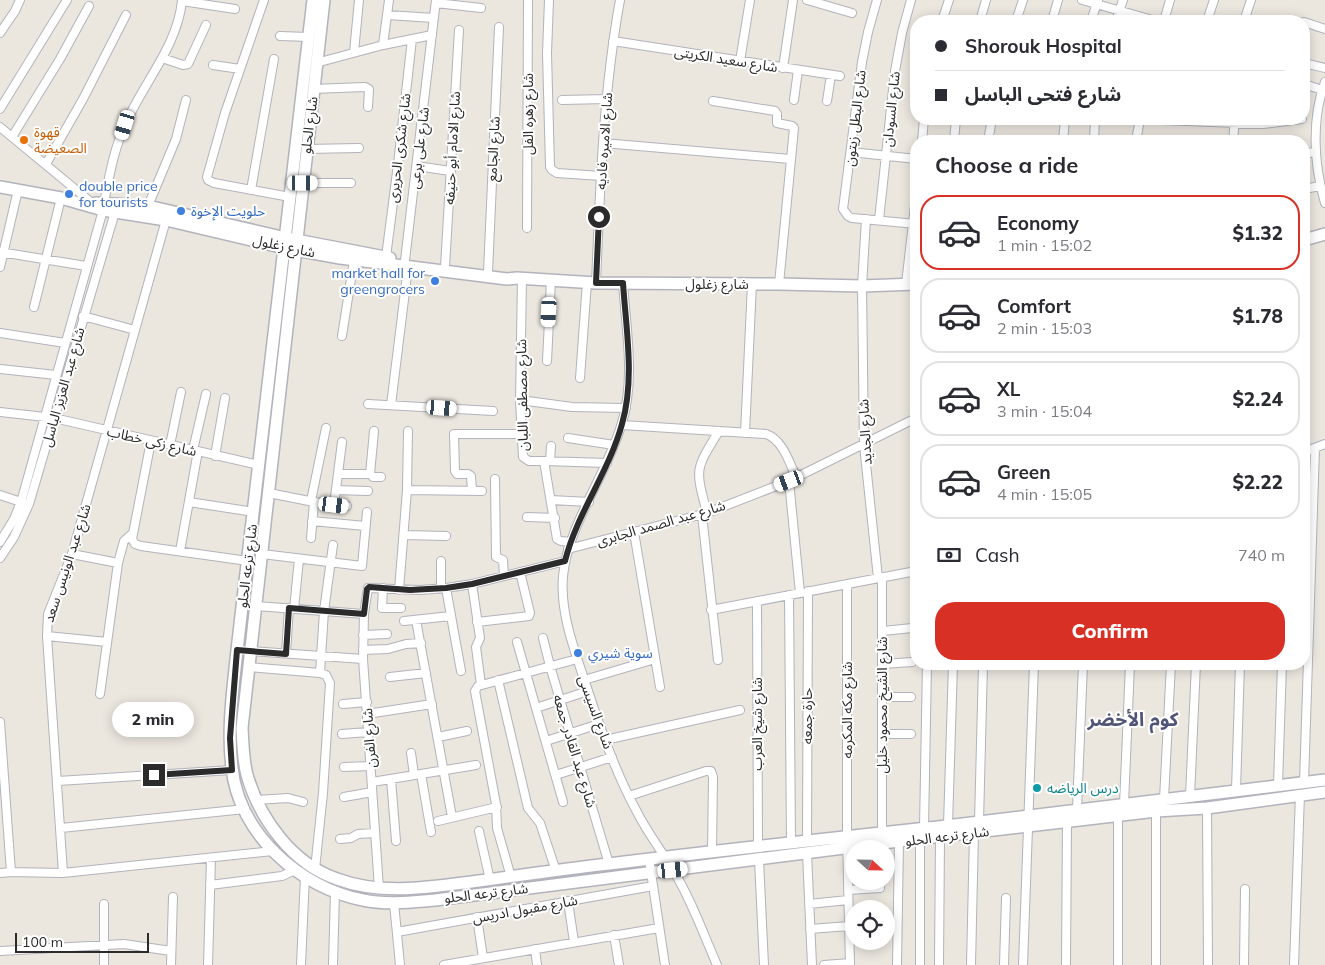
<!DOCTYPE html>
<html lang="en">
<head>
<meta charset="utf-8">
<style>
  body { margin:0; font-family:Mulish,"Noto Sans Arabic",sans-serif; background:#f2f2f3; color:#2b2b33; height:100vh; display:flex; flex-direction:column; font-size:19px; white-space:nowrap }
  * { box-sizing:border-box; margin:0 }
  p { font-size:16px; color:#7c7c81 }
  .icon { flex:none; width:28px; height:28px; fill:none; stroke:currentColor; stroke-width:2; stroke-linecap:round; stroke-linejoin:round }
  .map { position:relative; flex:1; overflow:hidden }
  .side { position:absolute; left:910px; top:135px; width:400px; height:535px; display:flex; flex-direction:column; background:#fff; border-radius:20px; box-shadow:0 2px 12px #0003 }
  .side>* { flex:none }
  .banner { position:absolute; left:910px; top:15px; width:400px; height:110px; border-radius:20px; box-shadow:0 2px 12px #0003; display:grid; align-content:center; height:110px; padding:0 25px; background:#fff }
  .needle { width:32px; rotate:112deg }
  .tools { position:absolute; left:845px; top:840px; display:grid; gap:10px }
  .tools a { display:grid; place-items:center; width:50px; height:50px; border-radius:50%; background:#fff; box-shadow:0 2px 12px #0003; font-size:25px }
  .scale { position:absolute; left:15px; bottom:12px; width:134px; box-sizing:border-box; padding-left:5px; border:2px solid #2b2b2b; border-top:0; font-size:14px; line-height:18px; white-space:nowrap; color:#2b2b2b; -webkit-text-stroke:4px #fff; paint-order:stroke }
  .end { position:absolute; width:22px; height:22px; margin:-11px; border:6px solid #2b2b2b; background:#fff; box-shadow:0 0 0 2px #fff }
  .from { border-radius:50% }
  .bubble { position:absolute; height:35px; border-radius:18px; background:#fff; box-shadow:0 2px 12px #0003; font-size:16px; font-weight:800; line-height:35px; text-align:center }
  .car { position:absolute; width:15px; height:30px; margin:-15px -8px; border-radius:6px; box-shadow:0 0 4px 1px #0007; background:linear-gradient(#fff 24%,#345 0 40%,#fff 0 76%,#345 0 86%,#fff 0) }
  .banner b { display:flex; align-items:center; gap:18px; height:48px; font-size:19px }
  .banner b+b { border-top:1px solid #e1e1e2 }
  .banner i { width:12px; height:12px; background:#2b2b33 }
  ul { padding:0; list-style:none }
  li { display:flex; align-items:center; gap:15px; height:75px; margin:0 10px 8px; padding:0 15px; border:2px solid #e1e1e2; border-radius:20px }
  li div { flex:1 }
  li b { display:block; font-size:19px }
  li em { font-style:normal; font-weight:800 }
  li.on { border-color:#d93025 }
  li>.icon { width:45px; height:45px; stroke-width:1.5 }
  h2 { padding:0 25px; font-size:22px; line-height:60px }
  .pay { display:flex; align-items:center; gap:12px; height:55px; padding:0 25px; font-size:19px }
  .pay p { margin-inline-start:auto }
  .action { display:flex; gap:10px; margin-top:auto; padding:10px 25px }
  .action a { flex:1; height:58px; border-radius:20px; background:#d93025; color:#fff; font-size:20px; font-weight:800; line-height:58px; text-align:center }
  .map>svg:first-child { display:block }
</style>
</head>
<body>
<div class="map">
<svg width="1325" height="965" viewBox="0 0 1325 965">
  <rect width="100%" height="100%" fill="#ebe6de"/>
  <g fill="none" stroke-linecap="round" stroke-linejoin="round">
    <defs>
      <path id="street" d="M 264,0 L 225,113 L 207,177 L 208,180 L 214,183 L 290,197
        M 549,0 L 547,53 L 550,167 L 552,170 L 557,173 L 601,176
        M 807,0 L 852,13
        M 877,0 L 868,32 L 862,62 L 843,209 L 848,216 L 852,218 L 916,224
        M 1082,0 L 1156,21
        M 182,1 L 235,9
        M 436,3 L 481,8
        M 387,15 L 434,18
        M 942,21 L 949,0
        M 980,21 L 986,0
        M 1016,21 L 1023,0
        M 1052,21 L 1058,0
        M 1091,21 L 1098,0
        M 1116,21 L 1123,0
        M 1164,21 L 1170,0
        M 1207,21 L 1214,0
        M 1244,21 L 1251,0
        M 1304,22 L 1325,29
        M 0,33 L 15,11 L 20,0
        M 280,36 L 309,37
        M 613,41 L 840,76
        M 383,45 L 389,0
        M 354,52 L 359,0
        M 162,58 L 183,65 L 188,64 L 206,25
        M 740,61 L 750,0
        M 316,63 L 383,45 L 432,35
        M 1304,63 L 1325,68
        M 213,65 L 240,69
        M 783,68 L 793,0
        M 1325,82 C 1311,120 1314,165 1325,203
        M 1304,84 L 1325,91
        M 313,89 L 365,87 L 369,89 L 368,107
        M 562,100 L 606,99
        M 794,100 L 798,70
        M 713,101 L 775,111 L 777,114 L 777,123 L 792,126 L 794,128 L 779,284
        M 827,101 L 831,75
        M 0,109 L 67,0
        M 1162,120 L 1263,124 L 1302,119
        M 0,127 L 92,203 L 93,207
        M 12,137 L 60,59 L 89,6
        M 922,141 L 924,119
        M 954,141 L 956,119
        M 988,141 L 992,119
        M 1063,141 L 1065,119
        M 1094,141 L 1095,119
        M 1136,141 L 1140,119
        M 1233,141 L 1235,119
        M 603,143 L 790,159
        M 306,149 L 359,148
        M 851,152 L 916,159
        M 1304,153 L 1316,152
        M 46,164 L 83,99 L 126,15
        M 417,166 L 450,171
        M 303,183 L 351,183
        M 1304,189 L 1320,186
        M 251,190 L 274,59
        M 104,203 C 109,177 114,149 125,125 C 143,83 178,46 182,0
        M 148,206 L 176,139 L 186,100
        M 866,219 L 862,286 L 864,445 L 878,578
        M 166,220 L 72,554 L 48,614 L 47,636 L 63,873 L 273,851
        M 879,220 L 895,71 L 902,33 L 911,0
        M 527,228 L 528,0
        M 0,252 L 86,266
        M 386,257 L 398,164 L 412,39
        M 405,260 L 436,0
        M 0,267 L 18,190
        M 445,267 L 459,30
        M 488,272 L 499,27
        M 522,278 L 520,400 L 523,457 L 529,461 L 544,461 L 557,539 L 561,541 L 571,542
        M 596,283 C 600,189 603,93 620,0
        M 623,283 C 626,329 636,381 621,426 C 606,476 568,525 563,576 C 560,611 573,646 584,679 C 599,724 614,770 637,812 C 647,832 661,850 673,870 C 691,899 703,933 717,965
        M 906,284 L 916,197
        M 34,307 L 61,198
        M 83,316 L 135,330
        M 0,333 L 65,343
        M 342,336 L 354,260
        M 547,361 L 551,280
        M 0,369 L 56,375
        M 580,378 L 587,282
        M 520,400 L 572,407 L 626,408
        M 368,404 L 493,411
        M 391,405 L 408,267
        M 0,412 L 54,418 L 259,465
        M 622,425 L 766,434 C 783,440 789,462 796,477
        M 745,433 L 752,284
        M 568,438 L 614,445
        M 151,441 L 132,539 L 135,544 L 141,546 L 248,561
        M 170,445 L 181,392
        M 193,450 L 206,394
        M 1304,452 L 1325,444
        M 215,456 L 225,398
        M 544,461 L 607,463
        M 550,461 L 551,446
        M 338,474 L 370,474 L 374,431
        M 370,474 L 373,477 L 381,477
        M 495,479 L 496,557 L 503,560 L 504,576
        M 789,481 L 800,593
        M 336,490 L 368,491
        M 407,490 L 482,491
        M 472,490 L 471,476 L 468,474 L 457,474 L 455,471 L 454,434 L 522,434
        M 269,493 L 314,502 L 347,506
        M 0,495 L 24,503
        M 551,500 L 589,502
        M 311,501 L 326,428
        M 189,502 L 254,512
        M 334,505 L 342,442
        M 707,513 C 695,468 695,470 719,431
        M 702,515 L 718,660
        M 527,517 L 555,518
        M 312,521 L 365,526
        M 634,532 L 660,687
        M 404,535 L 446,536
        M 311,538 L 314,502
        M 0,542 L 14,519 L 21,502 L 103,210
        M 568,549 L 707,513 L 789,481 L 916,418
        M 180,551 L 198,451
        M 72,554 L 118,563
        M 262,554 L 362,566 L 367,512
        M 0,558 L 14,537 L 29,504 L 115,212
        M 472,584 L 480,638 L 476,647 L 481,685
        M 847,584 L 847,836 L 850,965
        M 383,588 L 382,608 L 401,608
        M 441,588 L 441,561
        M 446,588 L 461,671
        M 399,590 L 407,490 L 408,431
        M 789,595 L 791,843
        M 757,601 L 758,847
        M 256,606 L 364,614
        M 294,609 L 299,559
        M 711,610 L 916,571
        M 416,620 L 452,817
        M 404,621 L 451,616
        M 477,622 L 529,616 L 530,613 L 520,572
        M 883,631 L 912,628
        M 363,635 L 387,634
        M 47,636 L 107,642
        M 543,638 L 550,666 L 609,864
        M 517,642 L 563,802
        M 237,650 L 363,659
        M 363,650 L 388,649 L 406,644 L 421,643
        M 286,653 L 289,608
        M 883,664 L 912,662
        M 249,667 L 320,673 L 326,675 L 330,683 L 323,793 L 315,869
        M 320,673 L 324,611 L 333,545
        M 390,677 L 426,673
        M 498,680 L 528,808 L 540,823 L 556,871
        M 584,680 L 655,659
        M 100,694 L 118,563 L 124,541 L 132,534
        M 882,697 L 911,697
        M 343,704 L 367,702
        M 536,708 L 588,691
        M 367,714 L 432,704
        M 0,722 L 11,872 L 0,873
        M 342,734 L 368,732
        M 882,734 L 911,734
        M 438,737 L 467,731
        M 605,740 L 740,710
        M 546,741 L 599,724
        M 411,753 L 414,775
        M 344,767 L 371,766
        M 556,775 L 612,757
        M 391,779 L 396,841
        M 58,781 L 232,770
        M 372,782 L 421,774
        M 1304,782 L 1315,448
        M 1278,785 L 1282,664
        M 1236,790 L 1240,664
        M 629,796 L 706,771 L 711,771 L 713,777 L 712,852
        M 1190,796 L 1196,664
        M 344,797 L 372,792
        M 1164,799 L 1171,664
        M 256,800 L 288,798 L 303,802
        M 1124,804 L 1130,664
        M 1207,808 L 1208,965
        M 1077,809 L 1083,664
        M 1156,811 L 1156,965
        M 1118,816 L 1118,965
        M 438,821 L 497,807
        M 979,822 L 983,664
        M 948,825 L 953,664
        M 61,828 L 245,809
        M 924,828 L 927,664
        M 479,831 L 490,880
        M 431,832 L 421,774 L 476,765
        M 882,832 L 882,577
        M 340,839 L 351,838 L 358,834 L 375,833
        M 807,841 L 808,591
        M 807,853 L 812,965
        M 649,859 L 665,965
        M 759,860 L 764,965
        M 11,872 L 63,873
        M 511,877 L 497,828 L 496,804 L 475,691 L 478,686 L 577,659
        M 210,885 L 282,876 L 295,870
        M 379,888 L 363,659 L 364,614 L 368,588 L 420,590 L 446,588 L 472,584 L 565,561
        M 848,890 L 880,888
        M 568,901 L 574,942
        M 394,903 L 400,965
        M 809,904 L 848,900
        M 477,917 L 483,958
        M 810,929 L 849,926
        M 397,932 L 653,886
        M 614,935 L 619,965
        M 535,949 L 537,965
        M 0,951 L 124,944 L 171,951
        M 104,965 L 104,904
        M 171,965 L 173,897
        M 208,965 L 211,858
        M 301,965 L 305,876
        M 333,965 L 335,892
        M 444,965 L 659,928
        M 824,965 L 850,963
        M 897,965 L 899,841
        M 920,965 L 920,839
        M 939,965 L 940,837
        M 971,965 L 974,833
        M 1004,965 L 1006,898
        M 1023,965 L 1034,664
        M 1066,965 L 1067,821
        M 1244,965 L 1245,889
        M 1294,965 L 1300,794"/>
      <path id="secondary" d="M 313,0 L 237,650 C 233,689 227,729 232,768 C 239,834 300,888 363,900 C 387,905 411,902 435,900 L 899,841 L 1156,811 L 1207,808 L 1325,792
        M 324,0 L 242,728 C 243,744 243,760 247,775 C 260,820 293,864 337,879 C 383,896 432,887 479,881 C 522,875 565,869 609,864 C 721,850 834,838 946,826 C 1073,811 1199,795 1325,780
        M 0,187 L 61,198 L 103,210 L 166,220 L 285,248 L 340,258 L 507,279 L 517,278 L 596,283 L 779,284 L 862,286 L 916,284
        M 96,203 L 148,206 L 286,238 L 390,258
        M 1304,240 L 1325,234"/>
    </defs>
    <use href="#street" stroke="#b2b3bd" stroke-width="10"/>
    <use href="#secondary" stroke="#b2b3bd" stroke-width="14"/>
    <use href="#street" stroke="#fff" stroke-width="8"/>
    <use href="#secondary" stroke="#fff" stroke-width="11"/>
  </g>
  <g fill="none" stroke-linecap="round" stroke-linejoin="round">
    <path stroke="#2b2b2b" stroke-width="6" d="M 154,775 L 232,770 L 230,738 L 237,650 L 286,654 L 289,608 L 364,614 L 367,589 L 369,587 L 410,590 L 446,588 L 472,584 L 565,561 C 577,513 609,472 622,424 C 635,379 626,329 623,283 L 596,283 L 599,217"/>
  </g>
  <circle fill="#e8710a" stroke="#fff" stroke-width="2" cx="24" cy="140" r="5"/>
  <g fill="#3f7fe0" stroke="#fff" stroke-width="2">
    <circle cx="69" cy="194" r="5"/>
    <circle cx="181" cy="211" r="5"/>
    <circle cx="435" cy="281" r="5"/>
    <circle cx="578" cy="653" r="5"/>
  </g>
  <circle fill="#0f9aa8" stroke="#fff" stroke-width="2" cx="1037" cy="788" r="5"/>
  <g text-anchor="middle" stroke-width="4" stroke-linejoin="round" paint-order="stroke">
    <g font-size="14" fill="#2b2b2b" stroke="#fff">
      <text transform="translate(726 59) rotate(9)" y="5">شارع سعيد الكريتى</text>
      <text transform="translate(891 109) rotate(-84)" y="5">شارع السودان</text>
      <text transform="translate(528 114) rotate(-90)" y="5">شارع زهره الفل</text>
      <text transform="translate(855 118) rotate(-83)" y="5">شارع البطل زيتون</text>
      <text transform="translate(309 125) rotate(-83)" y="5">شارع الحلو</text>
      <text transform="translate(604 141) rotate(-86)" y="5">شارع الاميره فاديه</text>
      <text transform="translate(399 148) rotate(-83)" y="5">شارع شكرى الحريرى</text>
      <text transform="translate(419 148) rotate(-83)" y="5">شارع على برعى</text>
      <text transform="translate(452 148) rotate(-87)" y="5">شارع الامام أبو حنيفه</text>
      <text transform="translate(493 149) rotate(-87)" y="5">شارع الجامع</text>
      <text transform="translate(284 246) rotate(12)" y="5">شارع زغلول</text>
      <text x="717" y="289">شارع زغلول</text>
      <text transform="translate(63 387) rotate(-74)" y="5">شارع عبد العزيز الباسل</text>
      <text transform="translate(522 395) rotate(-91)" y="5">شارع مصطفى اللبان</text>
      <text transform="translate(865 432) rotate(-93)" y="5">شارع الجديد</text>
      <text transform="translate(152 441) rotate(13)" y="5">شارع زكى خطاب</text>
      <text transform="translate(661 523) rotate(-16)" y="5">شارع عبد الصمد الجابرى</text>
      <text transform="translate(67 563) rotate(-72)" y="5">شارع عبد الونيس سعد</text>
      <text transform="translate(247 566) rotate(-83)" y="5">شارع ترعه الحلو</text>
      <text transform="translate(882 705) rotate(-90)" y="5">شارع الشيخ محمود خليل</text>
      <text transform="translate(847 710) rotate(-90)" y="5">شارع مكه المكرمه</text>
      <text transform="translate(596 712) rotate(70)" y="5">شارع السيسى</text>
      <text transform="translate(807 716) rotate(-90)" y="5">حارة جمعه</text>
      <text transform="translate(757 724) rotate(-90)" y="5">شارع شيخ العرب</text>
      <text transform="translate(369 738) rotate(-94)" y="5">شارع الفرن</text>
      <text transform="translate(575 751) rotate(73)" y="5">شارع عبد القادر جمعه</text>
      <text transform="translate(947 836) rotate(-7)" y="5">شارع ترعه الحلو</text>
      <text transform="translate(486 893) rotate(-7)" y="5">شارع ترعه الحلو</text>
      <text transform="translate(525 909) rotate(-10)" y="5">شارع مقبول ادريس</text>
    </g>
    <g font-size="14" fill="#c56008" stroke="#fff" text-anchor="start">
      <text x="34" y="137">قهوة<tspan x="34" dy="16">الصعيضة</tspan></text>
    </g>
    <g font-size="14" fill="#366cbe" stroke="#fff" text-anchor="start">
      <text x="79" y="191">double price<tspan x="79" dy="16">for tourists</tspan></text>
      <text x="191" y="216">حلويت الإخوة</text>
      <text x="425" y="278" text-anchor="end">market hall for<tspan x="425" dy="16">greengrocers</tspan></text>
      <text x="588" y="658">سوية شيري</text>
    </g>
    <g font-size="14" fill="#0d838f" stroke="#fff" text-anchor="start">
      <text x="1047" y="793">درس الرياضه</text>
    </g>
    <g font-size="19" font-weight="bold" fill="#505476" stroke="#fff">
      <text x="1133" y="726">كوم الأخضر</text>
    </g>
  </g>
</svg>
<div class="tools">
<a><svg class="needle" viewBox="-14 -14 28 28"><path d="M0-13l5 13h-10z" fill="#e53935"/><path d="M0 13l5-13h-10z" fill="#7c7c81"/></svg></a>
<a><svg class="icon" aria-label="locate" viewBox="0 0 24 24"><circle cx="12" cy="12" r="6"/><path d="M12 2v4M12 18v4M2 12h4M18 12h4"/></svg></a>
</div>
<div class="scale">100 m</div>
<i class="end from" style="left:599px;top:217px"></i>
<i class="end" style="left:154px;top:775px"></i>
<div class="bubble" style="left:112px;top:702px;width:82px">2 min</div>
<i class="car" style="left:125px;top:125px;rotate:197deg"></i>
<i class="car" style="left:303px;top:183px;rotate:90deg"></i>
<i class="car" style="left:549px;top:312px;rotate:183deg"></i>
<i class="car" style="left:442px;top:408px;rotate:94deg"></i>
<i class="car" style="left:789px;top:481px;rotate:249deg"></i>
<i class="car" style="left:334px;top:505px;rotate:97deg"></i>
<i class="car" style="left:673px;top:870px;rotate:84deg"></i>
<div class="banner">
<b><i class="from"></i>Shorouk Hospital</b>
<b><i></i>شارع فتحى الباسل</b>
</div>
<section class="side">
<h2>Choose a ride</h2>
<ul>
<li class="on"><svg class="icon" aria-label="car" viewBox="0 0 24 24"><path d="M5 17H2v-5l4-1 3-4h7l3 4 3 1v5h-3M9 17h6M6 11h13"/><circle cx="7" cy="17" r="2"/><circle cx="17" cy="17" r="2"/></svg><div><b>Economy</b><p>1 min · 15:02</p></div><em>$1.32</em></li>
<li><svg class="icon" aria-label="car" viewBox="0 0 24 24"><path d="M5 17H2v-5l4-1 3-4h7l3 4 3 1v5h-3M9 17h6M6 11h13"/><circle cx="7" cy="17" r="2"/><circle cx="17" cy="17" r="2"/></svg><div><b>Comfort</b><p>2 min · 15:03</p></div><em>$1.78</em></li>
<li><svg class="icon" aria-label="car" viewBox="0 0 24 24"><path d="M5 17H2v-5l4-1 3-4h7l3 4 3 1v5h-3M9 17h6M6 11h13"/><circle cx="7" cy="17" r="2"/><circle cx="17" cy="17" r="2"/></svg><div><b>XL</b><p>3 min · 15:04</p></div><em>$2.24</em></li>
<li><svg class="icon" aria-label="car" viewBox="0 0 24 24"><path d="M5 17H2v-5l4-1 3-4h7l3 4 3 1v5h-3M9 17h6M6 11h13"/><circle cx="7" cy="17" r="2"/><circle cx="17" cy="17" r="2"/></svg><div><b>Green</b><p>4 min · 15:05</p></div><em>$2.22</em></li>
</ul>
<div class="pay"><svg class="icon" aria-label="cash" viewBox="0 0 24 24"><path d="M3 7h18v10H3z"/><circle cx="12" cy="12" r="2"/></svg>Cash<p>740 m</p></div>
<div class="action"><a>Confirm</a></div>
</section>
</div>
</body>
</html>
